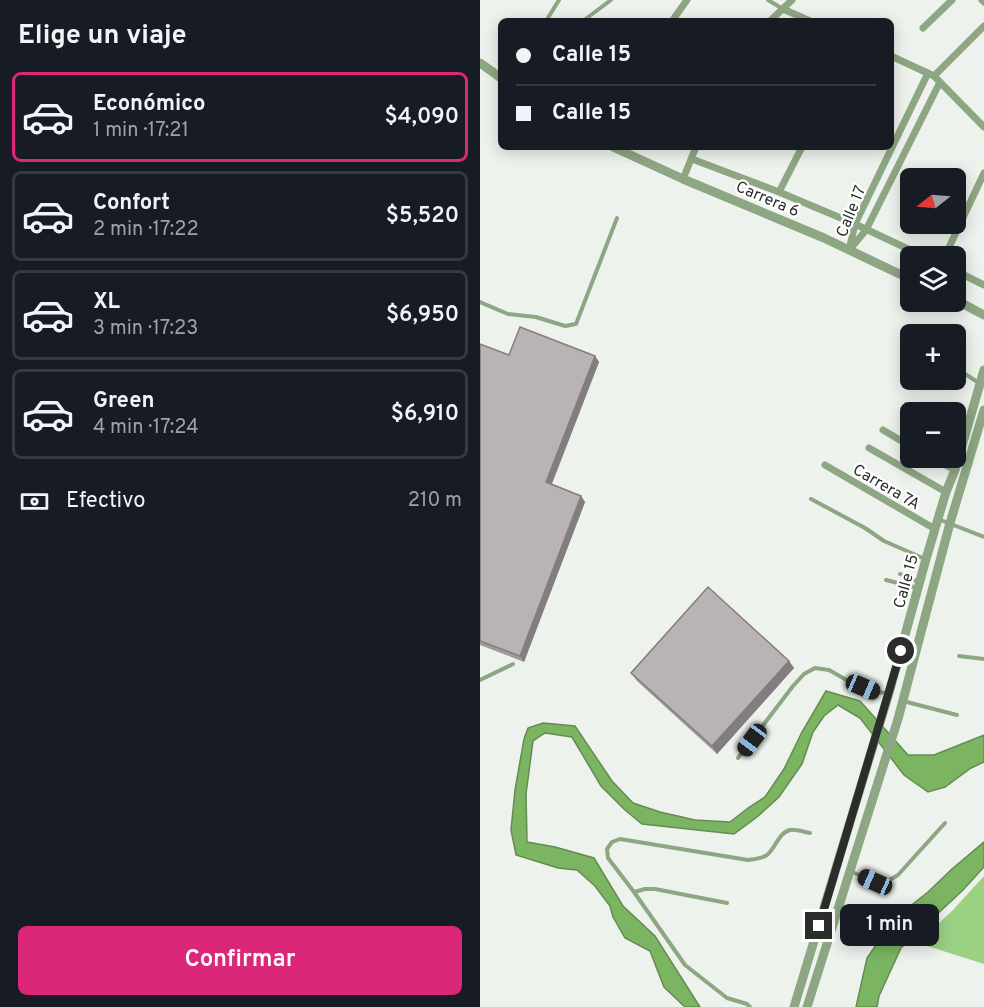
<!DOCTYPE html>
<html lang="es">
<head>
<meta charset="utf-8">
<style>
  body { margin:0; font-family:Overpass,sans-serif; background:#242831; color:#f1f3f6; height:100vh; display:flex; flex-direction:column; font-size:22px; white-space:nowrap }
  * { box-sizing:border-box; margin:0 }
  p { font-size:20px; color:#9ea1a6 }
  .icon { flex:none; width:33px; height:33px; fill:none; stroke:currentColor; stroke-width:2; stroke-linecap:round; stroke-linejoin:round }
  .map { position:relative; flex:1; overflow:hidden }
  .side { display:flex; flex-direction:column; background:#171b24; width:480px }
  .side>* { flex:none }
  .guide { position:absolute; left:18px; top:18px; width:396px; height:132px; border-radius:9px; box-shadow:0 3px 15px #0003; display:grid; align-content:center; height:132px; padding:0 18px; background:#171b24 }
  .needle { width:39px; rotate:253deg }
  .tools { position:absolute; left:420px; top:168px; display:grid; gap:12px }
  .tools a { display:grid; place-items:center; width:66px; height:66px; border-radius:9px; background:#171b24; box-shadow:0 3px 15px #0003; font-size:30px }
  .end { position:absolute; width:27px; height:27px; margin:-14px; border:8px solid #2b2d2b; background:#fff; box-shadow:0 0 0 3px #fff }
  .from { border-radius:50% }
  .bubble { position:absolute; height:42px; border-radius:9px; background:#171b24; box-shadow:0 3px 15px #0003; font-size:20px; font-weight:600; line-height:42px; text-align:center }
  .car { position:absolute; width:18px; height:36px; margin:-18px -9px; border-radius:8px; box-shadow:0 0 4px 2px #0007; background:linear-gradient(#222 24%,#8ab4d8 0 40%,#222 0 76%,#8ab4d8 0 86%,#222 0) }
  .guide b { display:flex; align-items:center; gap:21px; height:57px; font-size:22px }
  .guide b+b { border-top:2px solid #363941 }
  .guide i { width:15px; height:15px; background:#f1f3f6 }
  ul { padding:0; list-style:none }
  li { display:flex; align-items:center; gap:18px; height:90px; margin:0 12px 9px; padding:0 6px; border:3px solid #363941; border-radius:9px }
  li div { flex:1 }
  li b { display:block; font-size:22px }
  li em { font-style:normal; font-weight:600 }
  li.current { border-color:#db2777 }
  li>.icon { width:54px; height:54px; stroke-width:1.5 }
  h2 { padding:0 18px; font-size:27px; line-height:72px }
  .pay { display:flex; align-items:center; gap:15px; height:66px; padding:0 18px; font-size:22px }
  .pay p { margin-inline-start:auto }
  .action { display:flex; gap:12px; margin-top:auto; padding:12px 18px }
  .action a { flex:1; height:69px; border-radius:9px; background:#db2777; color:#fff; font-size:24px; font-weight:600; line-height:69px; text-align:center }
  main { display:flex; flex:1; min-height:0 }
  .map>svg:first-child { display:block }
</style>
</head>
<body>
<main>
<section class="side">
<h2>Elige un viaje</h2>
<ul>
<li class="current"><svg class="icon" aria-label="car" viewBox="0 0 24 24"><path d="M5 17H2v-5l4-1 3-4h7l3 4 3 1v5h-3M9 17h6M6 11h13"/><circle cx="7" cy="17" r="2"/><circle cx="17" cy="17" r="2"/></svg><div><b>Económico</b><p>1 min · 17:21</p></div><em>$4,090</em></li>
<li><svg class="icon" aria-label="car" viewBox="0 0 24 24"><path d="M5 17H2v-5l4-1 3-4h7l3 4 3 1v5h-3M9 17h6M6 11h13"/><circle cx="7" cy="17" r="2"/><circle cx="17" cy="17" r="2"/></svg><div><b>Confort</b><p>2 min · 17:22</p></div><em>$5,520</em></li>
<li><svg class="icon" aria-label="car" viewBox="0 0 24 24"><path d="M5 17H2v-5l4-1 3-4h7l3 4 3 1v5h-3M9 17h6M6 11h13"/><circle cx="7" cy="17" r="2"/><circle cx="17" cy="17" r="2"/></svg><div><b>XL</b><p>3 min · 17:23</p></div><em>$6,950</em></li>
<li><svg class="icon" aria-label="car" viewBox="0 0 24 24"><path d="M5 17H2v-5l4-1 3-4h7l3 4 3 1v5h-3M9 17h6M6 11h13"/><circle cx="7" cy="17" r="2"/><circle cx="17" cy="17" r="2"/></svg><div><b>Green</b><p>4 min · 17:24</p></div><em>$6,910</em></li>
</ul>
<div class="pay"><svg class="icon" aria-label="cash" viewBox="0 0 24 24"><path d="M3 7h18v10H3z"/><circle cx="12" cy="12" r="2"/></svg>Efectivo<p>210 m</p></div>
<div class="action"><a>Confirmar</a></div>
</section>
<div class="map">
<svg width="504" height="1007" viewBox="0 0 504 1007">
  <rect width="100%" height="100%" fill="#eef2ec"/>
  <path fill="#9ad183" d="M 504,876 L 504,964 L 438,943 L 473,910 Z"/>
  <path fill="#7bb562" stroke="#638c52" stroke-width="1.5" d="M 346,691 L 380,701 L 428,755 L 454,755 L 504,735 L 504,762 L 491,768 L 465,787 L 448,792 L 424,775 L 380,718 L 358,705 L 344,716 L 333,732 L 322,764 L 299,797 L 277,817 L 254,834 L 162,824 L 145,810 L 121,786 L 92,737 L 65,733 L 53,741 L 46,794 L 47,842 L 75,847 L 114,858 L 143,906 L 175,936 L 220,1007 L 205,1007 L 184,987 L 170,951 L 145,938 L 133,917 L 130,906 L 115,886 L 97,870 L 78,868 L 36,855 L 31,830 L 35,790 L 44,739 L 48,728 L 63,723 L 95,726 L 132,781 L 153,803 L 180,812 L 215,820 L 250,822 L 268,808 L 285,797 L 304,769 L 322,732 Z
    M 504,842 L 504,867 L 483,890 L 421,948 L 399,996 L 397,1007 L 376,1007 L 387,958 L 414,919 L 448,892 L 472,869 Z"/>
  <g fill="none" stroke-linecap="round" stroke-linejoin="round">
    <path stroke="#8da683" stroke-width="4" d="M 288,0 L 303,9
      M 66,21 L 79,0
      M 103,21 L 131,0
      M 0,302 L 28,314 L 56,317 L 85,326 L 96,324 L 137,218
      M 476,368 L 499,383
      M 426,404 L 441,412
      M 476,431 L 484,435
      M 331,499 L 385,528 L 404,541 L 445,559
      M 458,519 L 504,537
      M 420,574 L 439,582
      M 406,580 L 438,588
      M 479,656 L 504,659
      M 0,680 L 33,664
      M 423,701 L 477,715
      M 258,758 L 313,686 L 324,674 L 335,668 L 349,670 L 370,682 L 395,692 L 409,693
      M 370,871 L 395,882 L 408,881 L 418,875 L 465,823
      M 154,892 L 128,858 L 127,849 L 132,842 L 140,839 L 268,860 C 274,859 281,859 287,855 C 296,848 298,833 310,830 C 316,829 324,832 330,833
      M 247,903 L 175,889 L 165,889 L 154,892 L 205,965 L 247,998 L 267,1004 L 270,1007"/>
    <path stroke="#8da683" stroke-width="7" d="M 502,0 L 504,2
      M 303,9 L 330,21
      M 192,21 L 207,0
      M 290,21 L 312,0
      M 443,28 L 472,0
      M 411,56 L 454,76 L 504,127
      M 454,76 L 504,26
      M 212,159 L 299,192 L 375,224 L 443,256
      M 203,179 L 216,147
      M 299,192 L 322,147
      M 371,248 L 386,230 L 460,82
      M 369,250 L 375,224 L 448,73
      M 465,256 L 504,173
      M 476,271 L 504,285
      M 403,430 L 430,446
      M 389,448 L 466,492
      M 452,458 L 475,470
      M 345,465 L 455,529"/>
    <path stroke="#8da683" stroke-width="9" d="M 0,63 L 21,78
      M 133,147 L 203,179 L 344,238 L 430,279
      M 476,300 L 504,315
      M 314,1007 L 409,693 L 446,559 L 466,492 L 475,470 L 504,370
      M 327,1007 L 418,719 L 470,523 L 504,410"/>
  </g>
  <path fill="#a09a9b" d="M 0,344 L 29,355 L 115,356 L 119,362 L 72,484 L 101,496 L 105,502 L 44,662 L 0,645 Z
    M 309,661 L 314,668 L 237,754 L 157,681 L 151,673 Z"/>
  <path fill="#827d7e" d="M 115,356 L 119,362 L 70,488 L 66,482 Z
    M 101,496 L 105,502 L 44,662 L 40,656 Z
    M 309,661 L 314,668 L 237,754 L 232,746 Z"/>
  <path fill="#bab3b4" stroke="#827d7e" stroke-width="1.5" d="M 40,327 L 115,356 L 66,482 L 101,496 L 40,656 L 0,641 L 0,344 L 29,355 Z
    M 228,587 L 309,661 L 232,746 L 151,673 Z"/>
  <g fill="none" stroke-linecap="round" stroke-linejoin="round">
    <path stroke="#2b2d2b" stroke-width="8" d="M 339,926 L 421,651"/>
  </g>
  <g text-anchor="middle" stroke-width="4.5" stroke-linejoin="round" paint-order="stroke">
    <g font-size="16" fill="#2b2d2b" stroke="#fff">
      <text transform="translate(288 198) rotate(23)" y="6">Carrera 6</text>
      <text transform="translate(370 211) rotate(-68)" y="6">Calle 17</text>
      <text transform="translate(407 486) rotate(30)" y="6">Carrera 7A</text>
      <text transform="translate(425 581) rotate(-75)" y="6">Calle 15</text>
    </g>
  </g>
</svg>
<div class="tools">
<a><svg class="needle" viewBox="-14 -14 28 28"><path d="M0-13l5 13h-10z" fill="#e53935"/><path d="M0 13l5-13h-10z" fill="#9ea1a6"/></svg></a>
<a><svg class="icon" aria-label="layers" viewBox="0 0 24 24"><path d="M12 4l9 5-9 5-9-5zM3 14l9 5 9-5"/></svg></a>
<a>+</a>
<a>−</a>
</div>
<i class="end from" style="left:421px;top:651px"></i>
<i class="end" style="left:339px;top:926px"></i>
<div class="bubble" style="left:360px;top:904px;width:99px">1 min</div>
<i class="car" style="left:383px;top:687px;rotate:113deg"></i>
<i class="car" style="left:272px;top:740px;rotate:217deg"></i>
<i class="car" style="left:395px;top:882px;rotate:294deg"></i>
<div class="guide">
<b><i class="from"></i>Calle 15</b>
<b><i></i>Calle 15</b>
</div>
</div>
</main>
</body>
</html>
